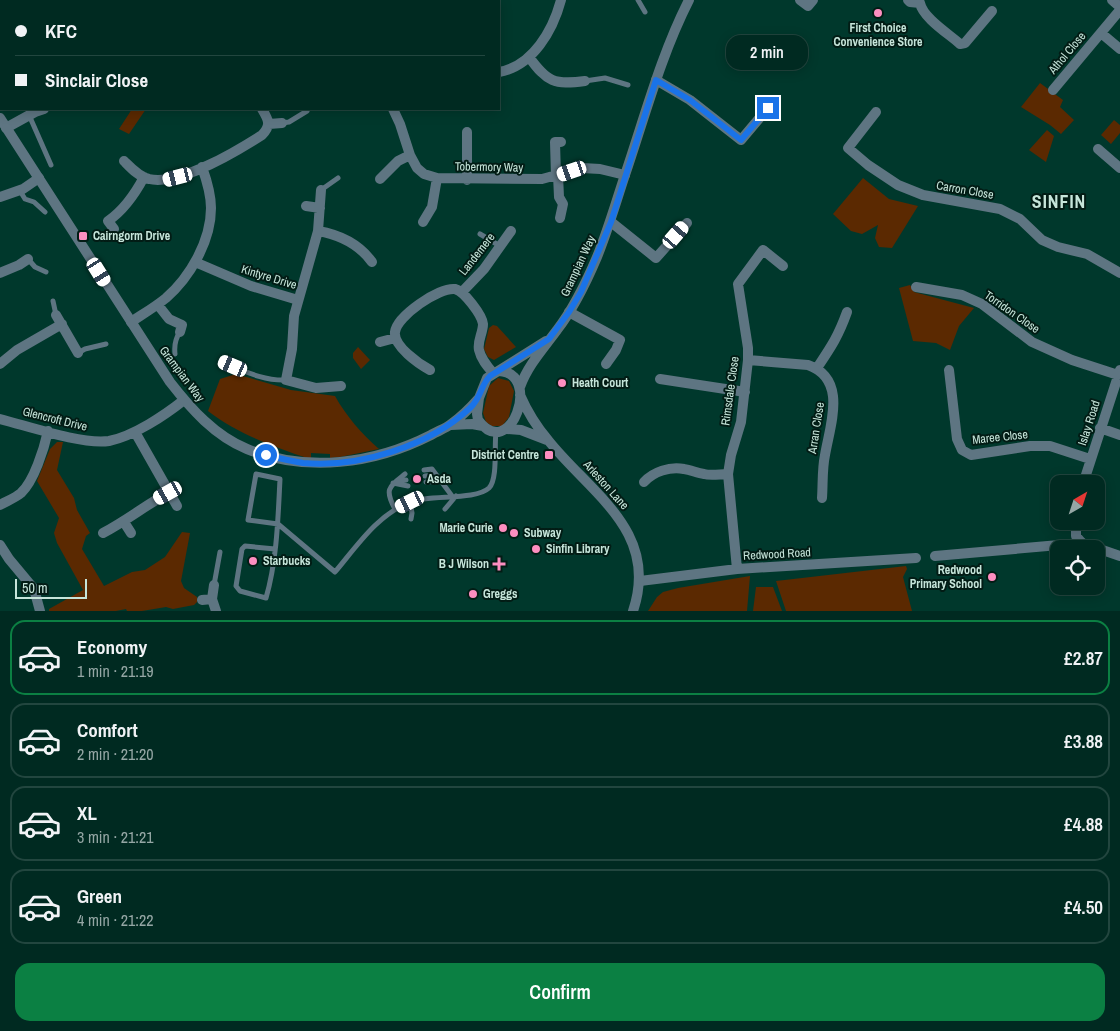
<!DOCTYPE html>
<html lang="en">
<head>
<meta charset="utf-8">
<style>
  body { margin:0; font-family:"Archivo Narrow",sans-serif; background:#0a322a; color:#f1f3f6; height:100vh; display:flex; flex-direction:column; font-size:19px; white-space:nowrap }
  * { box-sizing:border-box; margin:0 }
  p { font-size:16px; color:#95a7a5 }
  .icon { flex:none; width:28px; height:28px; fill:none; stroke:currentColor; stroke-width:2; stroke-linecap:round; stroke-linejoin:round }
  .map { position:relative; height:611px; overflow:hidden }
  .details { display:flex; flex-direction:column; background:#002a21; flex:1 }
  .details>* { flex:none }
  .guide { position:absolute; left:0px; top:0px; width:500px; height:110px; box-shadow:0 2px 12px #0003,0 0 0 1px #22463f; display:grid; align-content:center; height:110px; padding:0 15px; background:#002a21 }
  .needle { width:32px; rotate:39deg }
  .fabs { position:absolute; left:1050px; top:475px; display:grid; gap:10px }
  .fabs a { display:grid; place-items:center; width:55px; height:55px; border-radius:10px; background:#002a21; box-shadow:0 2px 12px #0003,0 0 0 1px #22463f; font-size:25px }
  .scale { position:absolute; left:15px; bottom:12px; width:72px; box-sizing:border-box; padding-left:5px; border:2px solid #c6e5da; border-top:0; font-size:14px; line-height:18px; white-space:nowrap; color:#c6e5da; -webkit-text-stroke:4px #021c15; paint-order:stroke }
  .end { position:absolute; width:22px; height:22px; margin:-11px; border:6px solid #1a73e8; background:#fff; box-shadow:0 0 0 2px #fff }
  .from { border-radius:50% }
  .bubble { position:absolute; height:35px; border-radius:15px; background:#002a21; box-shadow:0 2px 12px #0003,0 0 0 1px #22463f; font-size:16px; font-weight:600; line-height:35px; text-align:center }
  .car { position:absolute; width:15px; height:30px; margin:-15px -8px; border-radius:6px; box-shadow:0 0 4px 1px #0007; background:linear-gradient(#fff 24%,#345 0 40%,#fff 0 76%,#345 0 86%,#fff 0) }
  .guide b { display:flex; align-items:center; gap:18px; height:48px; font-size:19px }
  .guide b+b { border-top:1px solid #22463f }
  .guide i { width:12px; height:12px; background:#f1f3f6 }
  ul { padding:9px 0 0; list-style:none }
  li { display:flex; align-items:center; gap:15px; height:75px; margin:0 10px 8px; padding:0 5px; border:2px solid #22463f; border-radius:15px }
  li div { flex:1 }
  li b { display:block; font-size:19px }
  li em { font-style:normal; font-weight:600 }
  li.on { border-color:#0b8043 }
  li>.icon { width:45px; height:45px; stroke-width:1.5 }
  .action { display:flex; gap:10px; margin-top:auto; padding:10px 15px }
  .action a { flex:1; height:58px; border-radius:15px; background:#0b8043; color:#fff; font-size:20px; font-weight:600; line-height:58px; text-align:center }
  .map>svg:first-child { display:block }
</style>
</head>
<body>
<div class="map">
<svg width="1120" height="611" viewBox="0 0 1120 611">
  <rect width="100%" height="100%" fill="#00382c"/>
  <path fill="#5b2901" d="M 1040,83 L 1063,100 L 1060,107 L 1074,120 L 1061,134 L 1050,125 L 1021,107 Z
    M 132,109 L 146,109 L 129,134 L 119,129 Z
    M 1114,120 L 1120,125 L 1120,133 L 1111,144 L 1101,135 Z
    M 1047,130 L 1054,136 L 1046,162 L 1029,150 Z
    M 863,178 L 889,199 L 918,206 L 892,248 L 879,247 L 875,238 L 878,225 L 862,234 L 851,231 L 833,214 Z
    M 910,285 L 914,292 L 974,308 L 959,326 L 950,350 L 936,343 L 913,341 L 899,288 Z
    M 493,325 L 497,326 L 516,347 L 494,360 L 488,357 L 484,349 L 489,328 Z
    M 358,347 L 370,360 L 361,369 L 353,358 L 353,353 Z
    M 236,374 L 291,390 L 335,396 C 346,416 362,434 379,449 L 340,457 L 330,458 L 330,454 L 311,453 L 311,458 L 307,458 C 272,446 238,434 208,411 L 220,379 Z
    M 498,378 L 509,381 L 514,391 L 509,417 L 502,426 L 492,426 L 486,422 L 483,413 L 489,386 Z
    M 57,442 L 63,442 L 57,470 L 74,498 L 77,510 L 90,533 L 86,536 L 82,549 L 104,586 L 132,572 L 145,570 L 165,557 L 182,532 L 190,533 L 181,581 L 184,588 L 197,597 L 197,602 L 194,605 L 173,609 L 166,607 L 142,611 L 127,611 L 126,609 L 116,611 L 49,611 L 49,609 L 83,590 L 57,543 L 54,533 L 59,518 L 37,481 L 50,449 Z
    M 906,566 L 907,569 L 903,577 L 912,611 L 786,611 L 776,581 Z
    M 750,576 L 747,611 L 648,611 L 657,597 L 663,592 L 678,588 Z
    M 756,587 L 773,587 L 782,611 L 753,611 Z"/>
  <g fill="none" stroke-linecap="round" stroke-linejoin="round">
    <path stroke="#5e7582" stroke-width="5" d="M 638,0 L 645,12
      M 585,81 L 605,78 L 628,85
      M 29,115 L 51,165
      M 282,123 L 289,122 L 307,111
      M 321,190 L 338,178
      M 20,191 L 25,199 L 34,202 L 45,212
      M 480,234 L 500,246
      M 28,259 L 35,267 L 46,272
      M 53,301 L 56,315
      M 78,353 L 85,349 L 106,344
      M 175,354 C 174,345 175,339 180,332
      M 221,362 C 242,370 263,381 286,380
      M 424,470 L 432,469 L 452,496
      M 425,476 L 436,475
      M 396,482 L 406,480
      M 426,482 L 441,481
      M 393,483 L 408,486
      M 410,502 L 412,513 L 411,519
      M 395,509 C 384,489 389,487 405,474
      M 445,509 L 456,496
      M 275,549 L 245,546 L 242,549 L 236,586 L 240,591 L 266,598 C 277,560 278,518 280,479 L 256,474 L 248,520 L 278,524 L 335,572 C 357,546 377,515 410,502 C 430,494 475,501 489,488 C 498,479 494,446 496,432
      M 214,585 L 220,552"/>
    <path stroke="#5e7582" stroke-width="10" d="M 4,0 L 6,1
      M 132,0 L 132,1
      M 800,0 L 808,6 L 813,0
      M 908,0 L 910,2 L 920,3 C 923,18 949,34 960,44 L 965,43 L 992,11
      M 1112,0 L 1120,7
      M 325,1 L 326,0
      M 1101,33 L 1120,49
      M 529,57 C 547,82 554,85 585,81
      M 499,72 C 533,66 553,30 561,0
      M 656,80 L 690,100 L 741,140 L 768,108
      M 1053,90 L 1120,10
      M 393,109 L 400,124 L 410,155 L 417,168 L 424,174 L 437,178 L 542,179 L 582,168 L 600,169 L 625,175
      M 876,112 L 848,148 L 868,165 L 898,185 L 923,195 L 1000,209 L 1020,219 L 1042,240 L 1058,247 L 1087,254 L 1120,273
      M 269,124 L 282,123
      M 6,128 L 35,112 L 44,109
      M 467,132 L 467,180
      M 1098,149 L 1120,168
      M 124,161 C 131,168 139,177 149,179 C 179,186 237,151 262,135 C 272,125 268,119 262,109
      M 558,175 L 559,197 L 563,204 L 560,218
      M 556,176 L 555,142 L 561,142
      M 380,179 L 398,161 L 410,155
      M 321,190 L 318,231 L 294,316 L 292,349 L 286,380 L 316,388 L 341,386
      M 0,197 L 23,189 L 39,178
      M 306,206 L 320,208
      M 423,222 L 432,207 L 437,178
      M 611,222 L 656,258 L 687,223
      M 114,229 L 108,221 C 124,210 135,194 144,177
      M 318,231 C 341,235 359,244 372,262
      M 195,262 L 251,286 L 298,300
      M 0,273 L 19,265 L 28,259
      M 916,287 L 962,295 L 982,304 L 1032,342 L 1072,360 L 1118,375
      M 462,292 L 484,269 L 511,231
      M 158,305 L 169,319 L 182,325 L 180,332
      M 569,312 L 620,340 L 616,350 L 606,364
      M 56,315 L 78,353
      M 131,322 C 143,314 155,307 166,298 C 190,277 211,241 211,208 C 211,194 207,181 202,167
      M 380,342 L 395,338
      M 748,360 L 808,365 C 848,379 830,425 825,455 C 822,469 823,484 822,498
      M 0,364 L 17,350 L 62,324
      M 817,368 C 831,347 838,337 847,312
      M 430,370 C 419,364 393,346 395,332 C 397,316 439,287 455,289 C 464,291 482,315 483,324 C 483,333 477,341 479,350 C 481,359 487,366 493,373
      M 949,370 L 957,439 L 962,450 L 971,455 L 1030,446 L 1050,446 L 1090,459
      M 660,379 L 745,392
      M 0,419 C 28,426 82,445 109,441 C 134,436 165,415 184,400
      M 1100,428 L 1120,435
      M 135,432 L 177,506
      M 644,482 C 653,472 670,466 684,469 C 691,470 697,473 704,474 C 711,476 720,474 728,474
      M 1083,484 L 1120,370
      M 0,505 C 7,501 15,498 21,493 C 34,481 44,449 48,431
      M 1076,521 L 1076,536 L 1082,543
      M 124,522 L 131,533
      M 103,533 C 126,521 146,505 168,493
      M 0,545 L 9,559 L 34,589 L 40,611
      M 737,569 L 728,474 L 731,455 L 741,422 L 748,360 L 748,348 L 738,284 L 763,250 L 783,266
      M 640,581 L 737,569 L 916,558
      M 212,599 L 214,585
      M 202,600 L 212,599 L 216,611"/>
    <path stroke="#5e7582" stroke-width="10" d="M 0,118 L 170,382 C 191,409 215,436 247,449 C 307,473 374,464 431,435 C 437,431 445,429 451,424 C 461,417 471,407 479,398
      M 499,371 C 543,373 510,464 478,420 L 477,414 L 479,398 L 487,378 L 546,341
      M 520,387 C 528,365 543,349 557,330 C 574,308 586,283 597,257 C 608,230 616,202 625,175 C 645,116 661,55 689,0
      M 520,395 C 527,411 536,426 548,440 C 590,493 660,531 633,611
      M 451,425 L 472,424 L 483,426
      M 507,429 L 521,430 L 547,440
      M 935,556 L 1082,543 L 1120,556"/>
  </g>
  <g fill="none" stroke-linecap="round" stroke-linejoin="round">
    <path stroke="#1a73e8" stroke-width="6" d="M 266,455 C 278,458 291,461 303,463 C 359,468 429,446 470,408 C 482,397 480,386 490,376 L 549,339 L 569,312 L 581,292 L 611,222 L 656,80 L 690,100 L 741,140 L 768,108"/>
  </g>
  <g fill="#fd8ec0" stroke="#021c15" stroke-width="2">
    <circle cx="878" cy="13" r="5"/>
    <rect x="78" y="231" width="10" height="10" rx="2.5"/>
    <circle cx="562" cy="383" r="5"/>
    <rect x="544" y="450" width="10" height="10" rx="2.5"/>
    <circle cx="417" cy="479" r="5"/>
    <circle cx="503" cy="528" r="5"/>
    <circle cx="514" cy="533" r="5"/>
    <circle cx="536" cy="549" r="5"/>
    <circle cx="253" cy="561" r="5"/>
    <path d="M496.5 556.5h5v5h5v5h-5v5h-5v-5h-5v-5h5z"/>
    <circle cx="992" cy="577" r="5"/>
    <circle cx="473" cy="594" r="5"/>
  </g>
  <g text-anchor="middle" stroke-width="4" stroke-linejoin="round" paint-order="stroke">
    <g font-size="12" font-weight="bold" fill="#c6e5da" stroke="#021c15" text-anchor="start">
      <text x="878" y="32" text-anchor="middle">First Choice<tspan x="878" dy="14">Convenience Store</tspan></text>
      <text x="93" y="240">Cairngorm Drive</text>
      <text x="572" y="387">Heath Court</text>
      <text x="539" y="459" text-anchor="end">District Centre</text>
      <text x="427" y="483">Asda</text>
      <text x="493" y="532" text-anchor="end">Marie Curie</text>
      <text x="524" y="537">Subway</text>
      <text x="546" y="553">Sinfin Library</text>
      <text x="263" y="565">Starbucks</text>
      <text x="489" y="568" text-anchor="end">B J Wilson</text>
      <text x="982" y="574" text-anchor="end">Redwood<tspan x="982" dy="14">Primary School</tspan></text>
      <text x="483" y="598">Greggs</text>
    </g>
    <g font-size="12" fill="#c6e5da" stroke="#021c15">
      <text transform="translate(1067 53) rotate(-50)" y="4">Athol Close</text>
      <text transform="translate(489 167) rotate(1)" y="4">Tobermory Way</text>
      <text transform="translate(965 190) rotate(10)" y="4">Carron Close</text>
      <text transform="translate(477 254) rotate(-52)" y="4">Landemere</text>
      <text transform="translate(578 266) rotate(-65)" y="4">Grampian Way</text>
      <text transform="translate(269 277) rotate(17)" y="4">Kintyre Drive</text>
      <text transform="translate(1012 312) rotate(35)" y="4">Torridon Close</text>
      <text transform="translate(182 374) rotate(53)" y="4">Grampian Way</text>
      <text transform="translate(730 391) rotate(-82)" y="4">Rimsdale Close</text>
      <text transform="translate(55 419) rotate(14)" y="4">Glencroft Drive</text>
      <text transform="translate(1089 423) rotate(-72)" y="4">Islay Road</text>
      <text transform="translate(816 428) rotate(-81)" y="4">Arran Close</text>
      <text transform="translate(1000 437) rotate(-6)" y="4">Maree Close</text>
      <text transform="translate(606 485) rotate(48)" y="4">Arleston Lane</text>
      <text transform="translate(777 554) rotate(-3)" y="4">Redwood Road</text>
    </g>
    <g font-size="18" font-weight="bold" letter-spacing="1" fill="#c6e5da" stroke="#021c15">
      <text x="1059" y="208">SINFIN</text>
    </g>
  </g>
</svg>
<div class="fabs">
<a><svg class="needle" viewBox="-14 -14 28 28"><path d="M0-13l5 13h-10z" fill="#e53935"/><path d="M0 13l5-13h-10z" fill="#95a7a5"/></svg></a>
<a><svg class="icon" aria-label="locate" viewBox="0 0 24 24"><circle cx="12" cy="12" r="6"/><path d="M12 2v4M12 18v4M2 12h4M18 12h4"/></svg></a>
</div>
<div class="scale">50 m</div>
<i class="end from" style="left:266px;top:455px"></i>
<i class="end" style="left:768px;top:108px"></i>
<div class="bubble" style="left:726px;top:35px;width:82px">2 min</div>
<i class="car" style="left:572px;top:171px;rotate:251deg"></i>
<i class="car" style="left:178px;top:177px;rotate:256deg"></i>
<i class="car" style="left:676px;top:235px;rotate:41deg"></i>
<i class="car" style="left:99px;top:272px;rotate:148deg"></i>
<i class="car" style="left:233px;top:366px;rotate:293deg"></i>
<i class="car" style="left:168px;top:493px;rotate:241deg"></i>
<i class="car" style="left:410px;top:502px;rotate:244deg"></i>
<div class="guide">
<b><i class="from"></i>KFC</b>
<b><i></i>Sinclair Close</b>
</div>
</div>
<section class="details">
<ul>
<li class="on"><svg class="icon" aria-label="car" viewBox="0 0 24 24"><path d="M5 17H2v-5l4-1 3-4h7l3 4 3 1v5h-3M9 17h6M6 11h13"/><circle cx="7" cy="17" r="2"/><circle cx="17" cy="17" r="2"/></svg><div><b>Economy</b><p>1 min · 21:19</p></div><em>£2.87</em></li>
<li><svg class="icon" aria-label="car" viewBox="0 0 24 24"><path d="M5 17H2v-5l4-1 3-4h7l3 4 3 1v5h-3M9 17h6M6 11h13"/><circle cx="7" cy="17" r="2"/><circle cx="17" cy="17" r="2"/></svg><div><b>Comfort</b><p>2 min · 21:20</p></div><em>£3.88</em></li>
<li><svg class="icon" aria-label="car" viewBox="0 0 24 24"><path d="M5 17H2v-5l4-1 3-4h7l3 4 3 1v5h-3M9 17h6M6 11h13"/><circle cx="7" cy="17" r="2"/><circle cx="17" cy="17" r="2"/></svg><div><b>XL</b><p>3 min · 21:21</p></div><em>£4.88</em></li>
<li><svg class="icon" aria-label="car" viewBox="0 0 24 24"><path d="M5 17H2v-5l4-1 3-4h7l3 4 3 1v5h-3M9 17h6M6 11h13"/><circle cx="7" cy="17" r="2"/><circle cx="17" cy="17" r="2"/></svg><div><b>Green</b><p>4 min · 21:22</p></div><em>£4.50</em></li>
</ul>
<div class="action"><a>Confirm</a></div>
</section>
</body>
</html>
